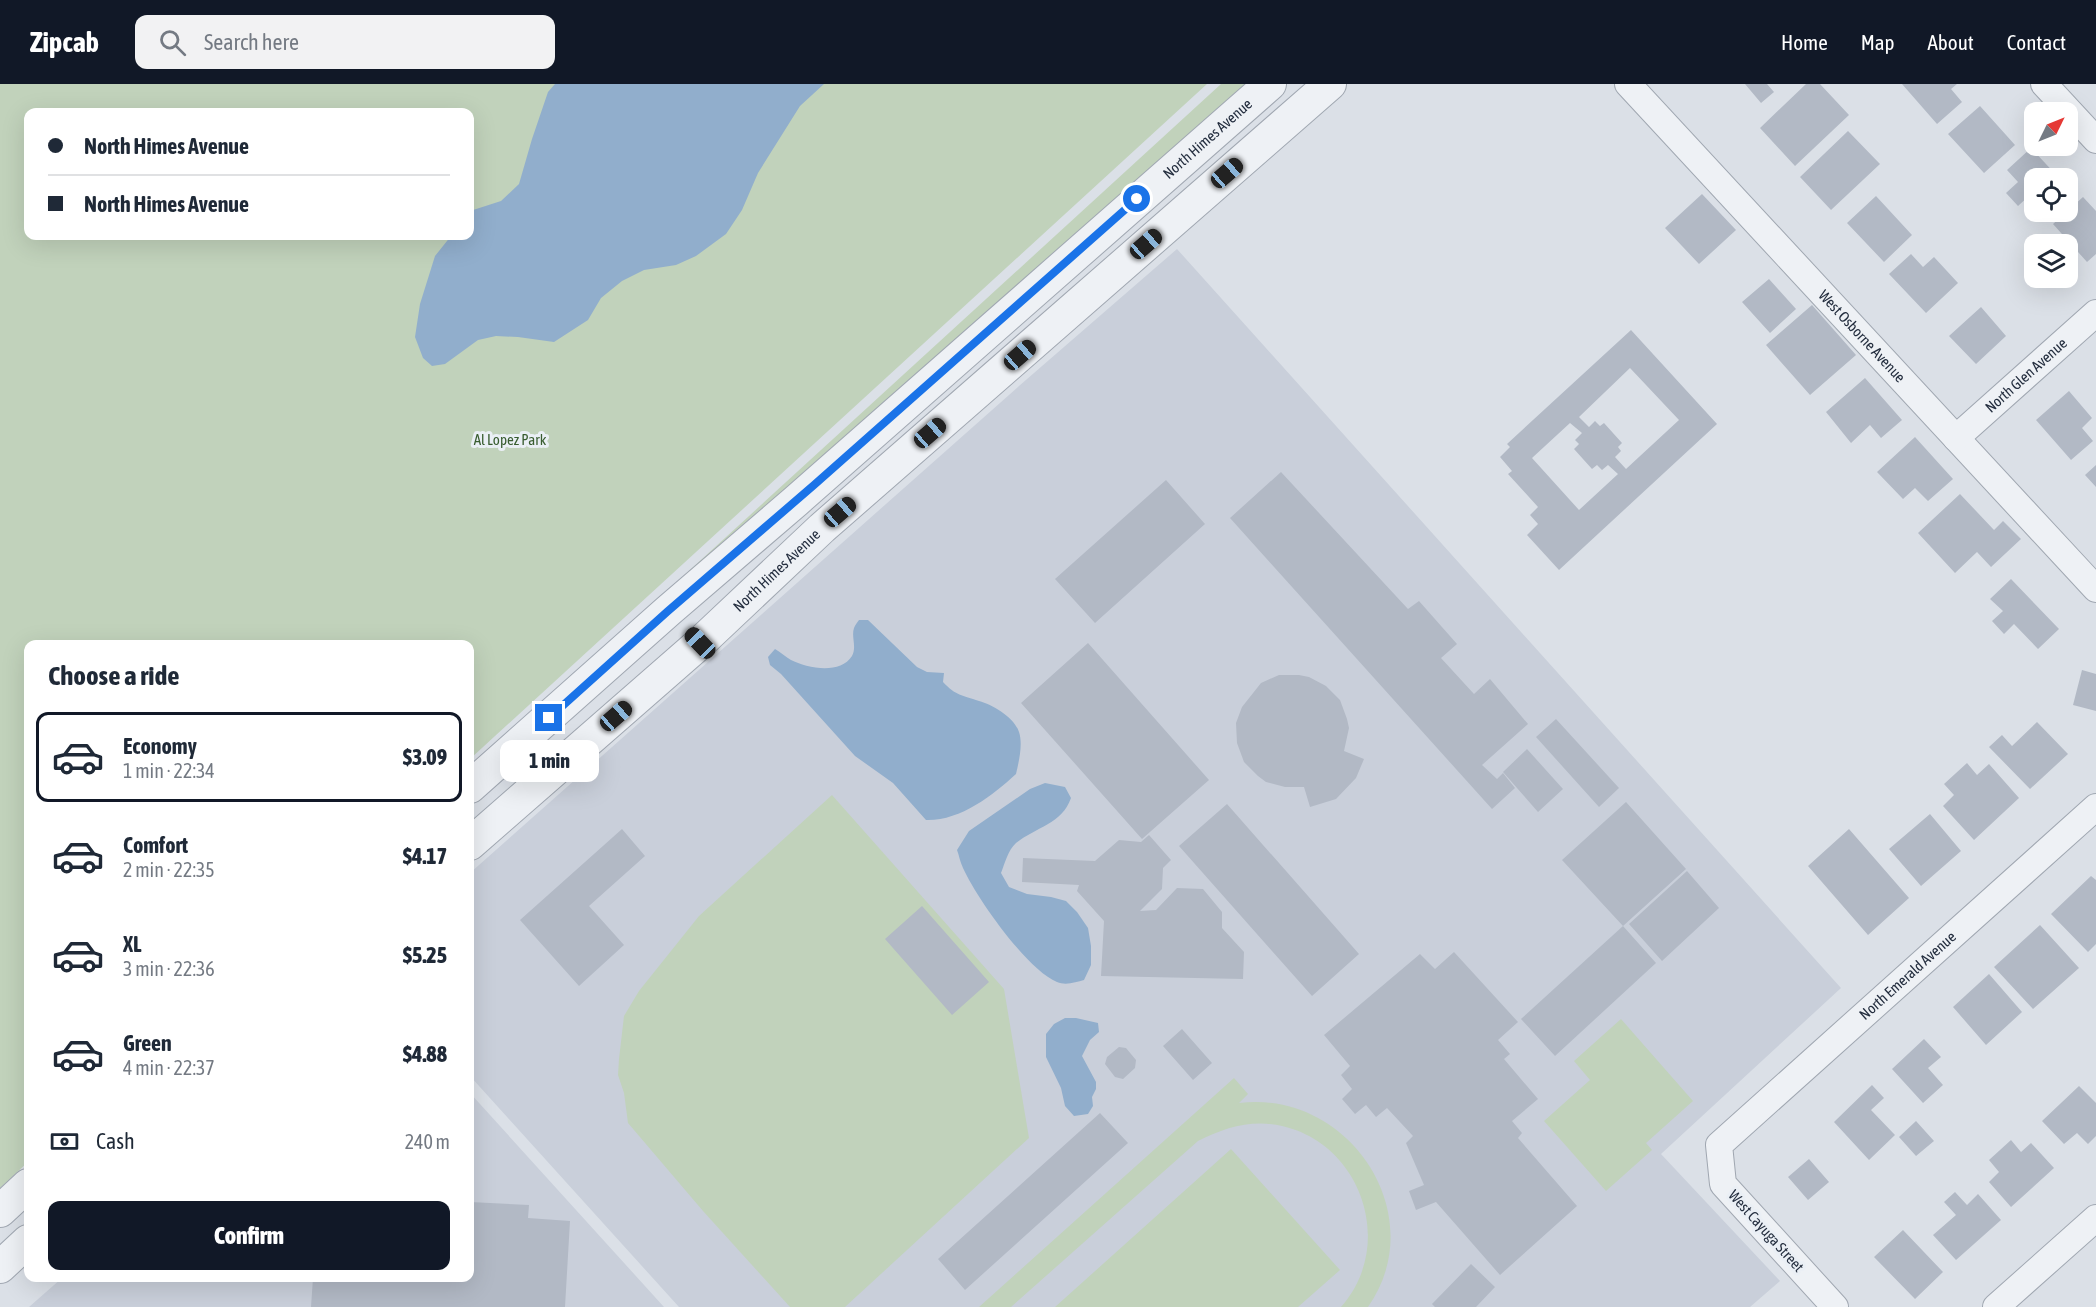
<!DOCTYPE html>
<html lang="en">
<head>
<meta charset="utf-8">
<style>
  body { margin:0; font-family:"Asap Condensed",sans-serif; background:#f2f2f3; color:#1f2937; height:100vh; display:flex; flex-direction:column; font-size:22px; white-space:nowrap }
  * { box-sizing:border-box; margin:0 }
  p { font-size:20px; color:#747a83 }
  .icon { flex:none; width:33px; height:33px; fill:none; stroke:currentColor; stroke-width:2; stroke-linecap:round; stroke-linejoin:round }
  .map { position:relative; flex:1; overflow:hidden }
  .sheet { position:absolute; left:24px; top:556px; width:450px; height:642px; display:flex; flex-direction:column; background:#fff; border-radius:12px; box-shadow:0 6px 24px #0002 }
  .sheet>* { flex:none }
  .guide { position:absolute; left:24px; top:24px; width:450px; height:132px; border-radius:12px; box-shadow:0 6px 24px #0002; display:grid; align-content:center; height:132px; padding:0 24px; background:#fff }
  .needle { width:39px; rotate:47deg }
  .buttons { position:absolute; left:2024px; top:18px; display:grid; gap:12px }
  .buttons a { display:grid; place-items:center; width:54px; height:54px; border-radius:12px; background:#fff; box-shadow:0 6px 24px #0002; font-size:30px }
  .end { position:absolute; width:27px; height:27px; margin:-14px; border:8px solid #1a73e8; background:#fff; box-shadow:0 0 0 3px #fff }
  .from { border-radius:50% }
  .bubble { position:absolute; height:42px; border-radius:12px; background:#fff; box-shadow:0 6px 24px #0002; font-size:20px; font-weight:800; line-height:42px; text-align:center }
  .car { position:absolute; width:18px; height:36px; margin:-18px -9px; border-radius:8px; box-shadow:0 0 4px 2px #0007; background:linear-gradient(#222 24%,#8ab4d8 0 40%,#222 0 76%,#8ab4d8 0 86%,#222 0) }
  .guide b { display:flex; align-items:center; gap:21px; height:57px; font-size:22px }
  .guide b+b { border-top:2px solid #e0e1e3 }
  .guide i { width:15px; height:15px; background:#1f2937 }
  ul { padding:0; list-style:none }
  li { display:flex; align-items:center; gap:18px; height:90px; margin:0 12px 9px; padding:0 12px; border:3px solid transparent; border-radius:12px }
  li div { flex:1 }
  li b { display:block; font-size:22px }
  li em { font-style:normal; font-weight:800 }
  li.on { border-color:#111827 }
  li>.icon { width:54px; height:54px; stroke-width:1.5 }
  h2 { padding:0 24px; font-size:27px; line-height:72px }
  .pay { display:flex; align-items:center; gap:15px; height:66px; padding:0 24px; font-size:22px }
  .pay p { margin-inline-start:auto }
  .button { display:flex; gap:12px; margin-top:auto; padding:12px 24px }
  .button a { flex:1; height:69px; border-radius:12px; background:#111827; color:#fff; font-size:24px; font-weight:800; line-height:69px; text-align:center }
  header { display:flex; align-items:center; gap:36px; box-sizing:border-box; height:84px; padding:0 30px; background:#111827; color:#fff }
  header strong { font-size:28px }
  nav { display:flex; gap:33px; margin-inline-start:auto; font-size:21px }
  .search { width:420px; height:54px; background:#f2f2f3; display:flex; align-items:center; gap:15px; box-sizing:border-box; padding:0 21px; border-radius:12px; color:#747a83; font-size:22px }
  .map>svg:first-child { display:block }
</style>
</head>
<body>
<header>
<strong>Zipcab</strong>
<div class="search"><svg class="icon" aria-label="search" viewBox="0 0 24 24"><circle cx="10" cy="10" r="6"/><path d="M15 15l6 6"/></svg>Search here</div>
<nav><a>Home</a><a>Map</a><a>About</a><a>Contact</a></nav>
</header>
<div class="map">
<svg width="2096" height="1223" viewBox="0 0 2096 1223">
  <rect width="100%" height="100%" fill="#dbe0e7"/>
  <path fill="#c9cfda" d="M 1177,165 L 1841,904 L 1661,1070 L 1780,1197 L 1750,1223 L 679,1223 L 470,992 L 470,789 L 1019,302 Z
    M 470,1009 L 664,1223 L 29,1223 L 62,1194 L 470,1194 Z"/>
  <path fill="#c1d2bb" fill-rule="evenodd" d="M 0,0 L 1207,0 L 470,675 L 470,561 L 28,561 L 28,1078 L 0,1104 ZM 28,28 L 470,28 L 470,152 L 28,152 Z
    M 1221,0 L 1245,0 L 489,670 Z
    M 832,711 L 1004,905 L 1029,1054 L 845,1223 L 790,1223 L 703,1127 L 628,1039 L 624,1009 L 618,991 L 619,975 L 624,932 L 639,907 L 699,832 Z
    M 1621,935 L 1693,1017 L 1646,1059 L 1652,1066 L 1606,1107 L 1544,1037 L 1590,996 L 1574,977 Z
    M 1234,994 L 1248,1010 L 1239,1019 C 1348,1005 1433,1130 1368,1223 L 1341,1223 C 1396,1161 1362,1060 1282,1042 C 1253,1035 1225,1043 1198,1057 L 1011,1223 L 979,1223 Z
    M 1231,1065 L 1340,1186 L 1298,1223 L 1055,1223 Z"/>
  <path fill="#91aecc" d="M 555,0 L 824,0 L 800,22 L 758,89 L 742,126 L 726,150 L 696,172 L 676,181 L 644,186 L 622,197 L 601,214 L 588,236 L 554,258 L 518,253 L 496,252 L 478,256 L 445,280 L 432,282 L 423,274 L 415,253 L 420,220 L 435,172 L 451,152 L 470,152 L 470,127 L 501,117 L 519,100 L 532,55 L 548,8 Z
    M 859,536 L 868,536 L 917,583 L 927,588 L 944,589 L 943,598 C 956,612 962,611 979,617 C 993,621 1014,633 1019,648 C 1023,660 1019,677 1016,690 C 992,712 960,737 926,736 L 893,699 L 855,672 L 781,590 L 770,581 L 768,573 L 775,565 C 780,568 786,573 791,576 C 807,584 840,591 852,572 C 857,563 851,553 854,544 C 855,541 857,539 859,536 Z
    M 1045,699 L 1065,703 L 1071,714 C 1062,740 1036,743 1016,759 C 1008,766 1005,779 1001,789 L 1009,803 L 1027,810 L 1051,813 L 1066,817 L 1077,828 L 1088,844 L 1091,862 L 1091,881 L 1084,896 C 1076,898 1066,902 1057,898 C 1027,886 976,813 963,784 C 960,778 959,771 957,766 L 969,747 L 1030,705 Z
    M 1065,934 L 1076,934 L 1098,939 L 1099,948 L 1090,956 L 1082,972 L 1096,998 L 1096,1005 L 1092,1013 L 1093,1022 L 1088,1030 L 1074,1032 L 1065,1022 L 1061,1004 L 1046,973 L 1046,950 L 1054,940 Z"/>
  <path fill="#b2b9c5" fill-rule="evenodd" d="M 1745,0 L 1767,0 L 1774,8 L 1761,19 Z
    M 1806,0 L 1820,0 L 1849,31 L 1795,82 L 1760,44 Z
    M 1902,0 L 1957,0 L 1951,5 L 1962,18 L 1937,40 Z
    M 1980,22 L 2015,61 L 1984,89 L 1948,50 Z
    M 1848,47 L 1880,80 L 1831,126 L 1800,93 Z
    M 2031,64 L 2059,94 L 2034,94 L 2034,116 L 2030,111 L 2018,122 L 2006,109 L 2018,98 L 2007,86 Z
    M 1702,110 L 1736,146 L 1699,180 L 1665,144 Z
    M 1876,112 L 1912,151 L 1884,178 L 1847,139 Z
    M 2083,113 L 2096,127 L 2096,170 L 2087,178 L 2053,140 Z
    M 1911,170 L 1923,183 L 1934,173 L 1958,199 L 1926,229 L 1889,190 Z
    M 1769,195 L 1796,225 L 1770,249 L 1742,218 Z
    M 1812,221 L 1856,271 L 1810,311 L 1766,261 Z
    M 1981,223 L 2006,252 L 1976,280 L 1949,252 Z
    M 1631,246 L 1717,340 L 1559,486 L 1527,451 L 1538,440 L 1530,431 L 1538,423 L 1508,390 L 1512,387 L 1500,373 L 1510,363 L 1507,360 ZM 1630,284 L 1679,336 L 1626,385 L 1615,373 L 1621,367 L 1618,363 L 1622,359 L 1604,339 L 1600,342 L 1595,337 L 1589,343 L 1579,333 ZM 1570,339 L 1582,349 L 1575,356 L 1579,360 L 1574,365 L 1592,385 L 1597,381 L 1602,386 L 1608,381 L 1618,390 L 1579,426 L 1532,374 Z
    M 1865,294 L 1902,336 L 1881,354 L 1870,341 L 1851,359 L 1826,328 Z
    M 2069,307 L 2092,334 L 2082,344 L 2093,357 L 2071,376 L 2036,336 Z
    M 1915,353 L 1953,395 L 1928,417 L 1915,404 L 1903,415 L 1877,388 Z
    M 2096,381 L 2096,403 L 2085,391 Z
    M 1281,388 L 1408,525 L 1419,517 L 1457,560 L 1441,574 L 1474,610 L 1490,595 L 1528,640 L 1482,681 L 1497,695 L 1503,689 L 1515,704 L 1492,725 L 1230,434 Z
    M 1166,396 L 1205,440 L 1095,539 L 1055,495 Z
    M 1960,410 L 1994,446 L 2003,437 L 2021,455 L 1991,483 L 1977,468 L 1955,489 L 1918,449 Z
    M 2011,495 L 2059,545 L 2038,565 L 2014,540 L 2004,550 L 1992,537 L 2003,527 L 1990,515 Z
    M 1088,559 L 1209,696 L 1142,755 L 1021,619 Z
    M 2082,586 L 2096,590 L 2096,627 L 2073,621 Z
    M 1279,591 L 1299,591 L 1309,593 L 1326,602 L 1340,616 L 1347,635 L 1349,644 L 1344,667 L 1364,675 L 1356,694 L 1336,715 L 1310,723 L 1304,703 L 1285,703 L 1266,698 L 1258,692 L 1244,678 L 1237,659 L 1236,639 L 1242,623 L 1261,599 Z
    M 1556,635 L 1619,704 L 1599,723 L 1536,653 Z
    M 2037,638 L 2068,670 L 2030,705 L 1989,663 L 2002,651 L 2012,662 Z
    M 1527,665 L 1563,705 L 1538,728 L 1503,688 Z
    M 1967,679 L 1977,691 L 1989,680 L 2019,714 L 1974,756 L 1943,722 L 1954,711 L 1944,700 Z
    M 1626,718 L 1686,785 L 1623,842 L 1562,776 Z
    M 1227,720 L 1359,870 L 1312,912 L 1179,762 Z
    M 1930,730 L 1961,767 L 1921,802 L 1889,765 Z
    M 622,745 L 645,772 L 589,822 L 624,861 L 579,902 L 520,836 Z
    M 1849,745 L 1909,814 L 1868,851 L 1808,782 Z
    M 1149,751 L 1171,776 L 1163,784 L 1162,805 L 1140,827 L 1156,826 L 1177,804 L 1203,805 L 1222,828 L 1222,844 L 1244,868 L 1243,895 L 1101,892 L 1104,837 L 1077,807 L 1079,801 L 1022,798 L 1023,774 L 1095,777 L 1119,756 L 1141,758 Z
    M 1687,787 L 1719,824 L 1662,877 L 1629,840 Z
    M 2091,792 L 2096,796 L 2096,860 L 2088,868 L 2051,830 Z
    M 922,822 L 989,898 L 952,931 L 885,855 Z
    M 2040,841 L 2079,884 L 2033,925 L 1994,883 Z
    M 1623,842 L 1656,879 L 1555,972 L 1521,935 Z
    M 1454,868 L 1518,938 L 1498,956 L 1510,970 L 1504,975 L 1538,1015 L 1512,1037 L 1522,1049 L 1518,1054 L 1577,1122 L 1500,1191 L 1436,1118 L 1416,1126 L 1409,1107 L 1424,1101 L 1406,1059 L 1413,1052 L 1387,1024 L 1376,1033 L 1366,1021 L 1355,1030 L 1342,1015 L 1352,1005 L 1341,991 L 1350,982 L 1324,951 L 1420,870 L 1435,885 Z
    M 1989,890 L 2022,928 L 1986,961 L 1953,923 Z
    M 1182,945 L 1212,979 L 1193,996 L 1163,962 Z
    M 1924,955 L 1941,973 L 1928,984 L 1943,1001 L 1923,1019 L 1892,985 Z
    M 1119,963 L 1126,964 L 1136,976 L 1135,984 L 1123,995 L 1115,993 L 1105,980 L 1107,973 Z
    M 1872,1001 L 1884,1014 L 1871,1026 L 1895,1051 L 1869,1076 L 1834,1038 Z
    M 2079,1002 L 2096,1019 L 2096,1052 L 2088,1060 L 2077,1049 L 2064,1060 L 2042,1037 Z
    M 1100,1029 L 1128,1059 L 965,1206 L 938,1175 Z
    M 1916,1037 L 1934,1057 L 1916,1072 L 1899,1053 Z
    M 2011,1056 L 2021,1068 L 2031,1059 L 2054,1084 L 2011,1123 L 1989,1098 L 1999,1088 L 1989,1076 Z
    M 1809,1075 L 1829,1098 L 1808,1116 L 1788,1093 Z
    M 1955,1108 L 1967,1121 L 1978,1110 L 2001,1136 L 1956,1176 L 1933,1151 L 1956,1131 L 1944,1118 Z
    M 470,1118 L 529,1121 L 528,1134 L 570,1137 L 565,1223 L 311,1223 L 313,1194 L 470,1194 Z
    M 1903,1146 L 1943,1188 L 1915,1215 L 1874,1173 Z
    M 1471,1180 L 1495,1203 L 1476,1223 L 1435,1223 L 1432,1220 Z"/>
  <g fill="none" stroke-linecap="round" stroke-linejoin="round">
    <defs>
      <g id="minor">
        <path id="s1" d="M 1628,0 L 2096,505"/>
        <path d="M 2044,0 L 2096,56"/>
        <path id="s2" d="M 1956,354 L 2096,229"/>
        <path id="s3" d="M 1835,1223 L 1723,1100 L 1719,1061 L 2096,723"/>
        <path d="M 1996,1223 L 2096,1134"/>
      </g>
      <g id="tertiary">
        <path id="s4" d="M 470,703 L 668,527 L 796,417 L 1270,0"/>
        <path id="s5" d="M 470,760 L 700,559 L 822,444 L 1330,0"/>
        <path d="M 0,1127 L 28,1101"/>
        <path d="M 0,1183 L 28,1157"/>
      </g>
    </defs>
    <use href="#minor" stroke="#a0a7b1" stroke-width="28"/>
    <use href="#tertiary" stroke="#a0a7b1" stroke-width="34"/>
    <use href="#minor" stroke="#eef1f5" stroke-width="26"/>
    <use href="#tertiary" stroke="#eef1f5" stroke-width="32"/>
  </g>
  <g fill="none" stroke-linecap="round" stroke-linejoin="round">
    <path stroke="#1a73e8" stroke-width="8" d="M 549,634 L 668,527 L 814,401 L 1137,115"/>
  </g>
  <g text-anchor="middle" stroke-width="6" stroke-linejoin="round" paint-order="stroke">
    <g font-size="15" fill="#242e3f" stroke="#eaeff5">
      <text dy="5" stroke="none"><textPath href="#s4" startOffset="982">North Himes Avenue</textPath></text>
      <text dy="5" stroke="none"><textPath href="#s1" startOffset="344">West Osborne Avenue</textPath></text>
      <text dy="5" stroke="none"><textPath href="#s2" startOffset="94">North Glen Avenue</textPath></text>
      <text dy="5" stroke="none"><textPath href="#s5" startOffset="411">North Himes Avenue</textPath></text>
      <text dy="5" stroke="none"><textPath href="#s3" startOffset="459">North Emerald Avenue</textPath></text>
      <text transform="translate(1766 1147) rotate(48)" y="5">West Cayuga Street</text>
    </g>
    <g font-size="15" fill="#385c2f" stroke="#eaeff5">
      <text x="510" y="361">Al Lopez Park</text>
    </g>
  </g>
</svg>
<div class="buttons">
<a><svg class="needle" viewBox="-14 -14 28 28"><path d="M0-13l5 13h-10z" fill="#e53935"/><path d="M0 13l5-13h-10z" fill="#747a83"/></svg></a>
<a><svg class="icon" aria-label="locate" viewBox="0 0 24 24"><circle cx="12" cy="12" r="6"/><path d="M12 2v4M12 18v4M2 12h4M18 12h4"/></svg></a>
<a><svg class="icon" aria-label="layers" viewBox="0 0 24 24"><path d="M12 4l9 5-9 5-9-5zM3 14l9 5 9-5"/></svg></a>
</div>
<i class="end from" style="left:1137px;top:115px"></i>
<i class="end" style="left:549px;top:634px"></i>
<div class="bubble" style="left:500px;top:656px;width:99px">1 min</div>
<i class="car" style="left:1227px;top:89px;rotate:49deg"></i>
<i class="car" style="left:1146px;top:160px;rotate:49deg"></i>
<i class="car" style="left:1020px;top:271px;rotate:49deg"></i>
<i class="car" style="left:930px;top:349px;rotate:49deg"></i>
<i class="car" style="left:840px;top:428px;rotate:49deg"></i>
<i class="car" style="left:700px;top:559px;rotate:316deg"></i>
<i class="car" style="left:616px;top:632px;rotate:49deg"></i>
<div class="guide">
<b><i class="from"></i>North Himes Avenue</b>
<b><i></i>North Himes Avenue</b>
</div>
<section class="sheet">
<h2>Choose a ride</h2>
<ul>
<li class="on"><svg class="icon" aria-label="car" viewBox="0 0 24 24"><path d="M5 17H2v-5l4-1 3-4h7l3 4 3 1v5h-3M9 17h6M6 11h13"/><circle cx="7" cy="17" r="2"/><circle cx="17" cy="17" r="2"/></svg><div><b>Economy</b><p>1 min · 22:34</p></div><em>$3.09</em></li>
<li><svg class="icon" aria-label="car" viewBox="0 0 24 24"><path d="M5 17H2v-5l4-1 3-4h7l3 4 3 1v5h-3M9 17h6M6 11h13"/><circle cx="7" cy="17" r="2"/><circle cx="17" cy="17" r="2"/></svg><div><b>Comfort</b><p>2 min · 22:35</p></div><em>$4.17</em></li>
<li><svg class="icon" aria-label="car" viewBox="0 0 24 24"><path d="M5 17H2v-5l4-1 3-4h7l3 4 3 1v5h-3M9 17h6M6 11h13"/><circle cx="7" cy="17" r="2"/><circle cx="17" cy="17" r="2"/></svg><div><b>XL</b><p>3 min · 22:36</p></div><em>$5.25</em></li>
<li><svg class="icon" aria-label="car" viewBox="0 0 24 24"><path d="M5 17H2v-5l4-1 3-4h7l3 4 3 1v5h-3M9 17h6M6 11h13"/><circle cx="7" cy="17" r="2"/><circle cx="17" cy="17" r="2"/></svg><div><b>Green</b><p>4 min · 22:37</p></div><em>$4.88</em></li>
</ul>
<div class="pay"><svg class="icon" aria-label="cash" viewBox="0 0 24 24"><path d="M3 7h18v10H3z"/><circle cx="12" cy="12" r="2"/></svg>Cash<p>240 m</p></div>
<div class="button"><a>Confirm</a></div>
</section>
</div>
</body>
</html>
